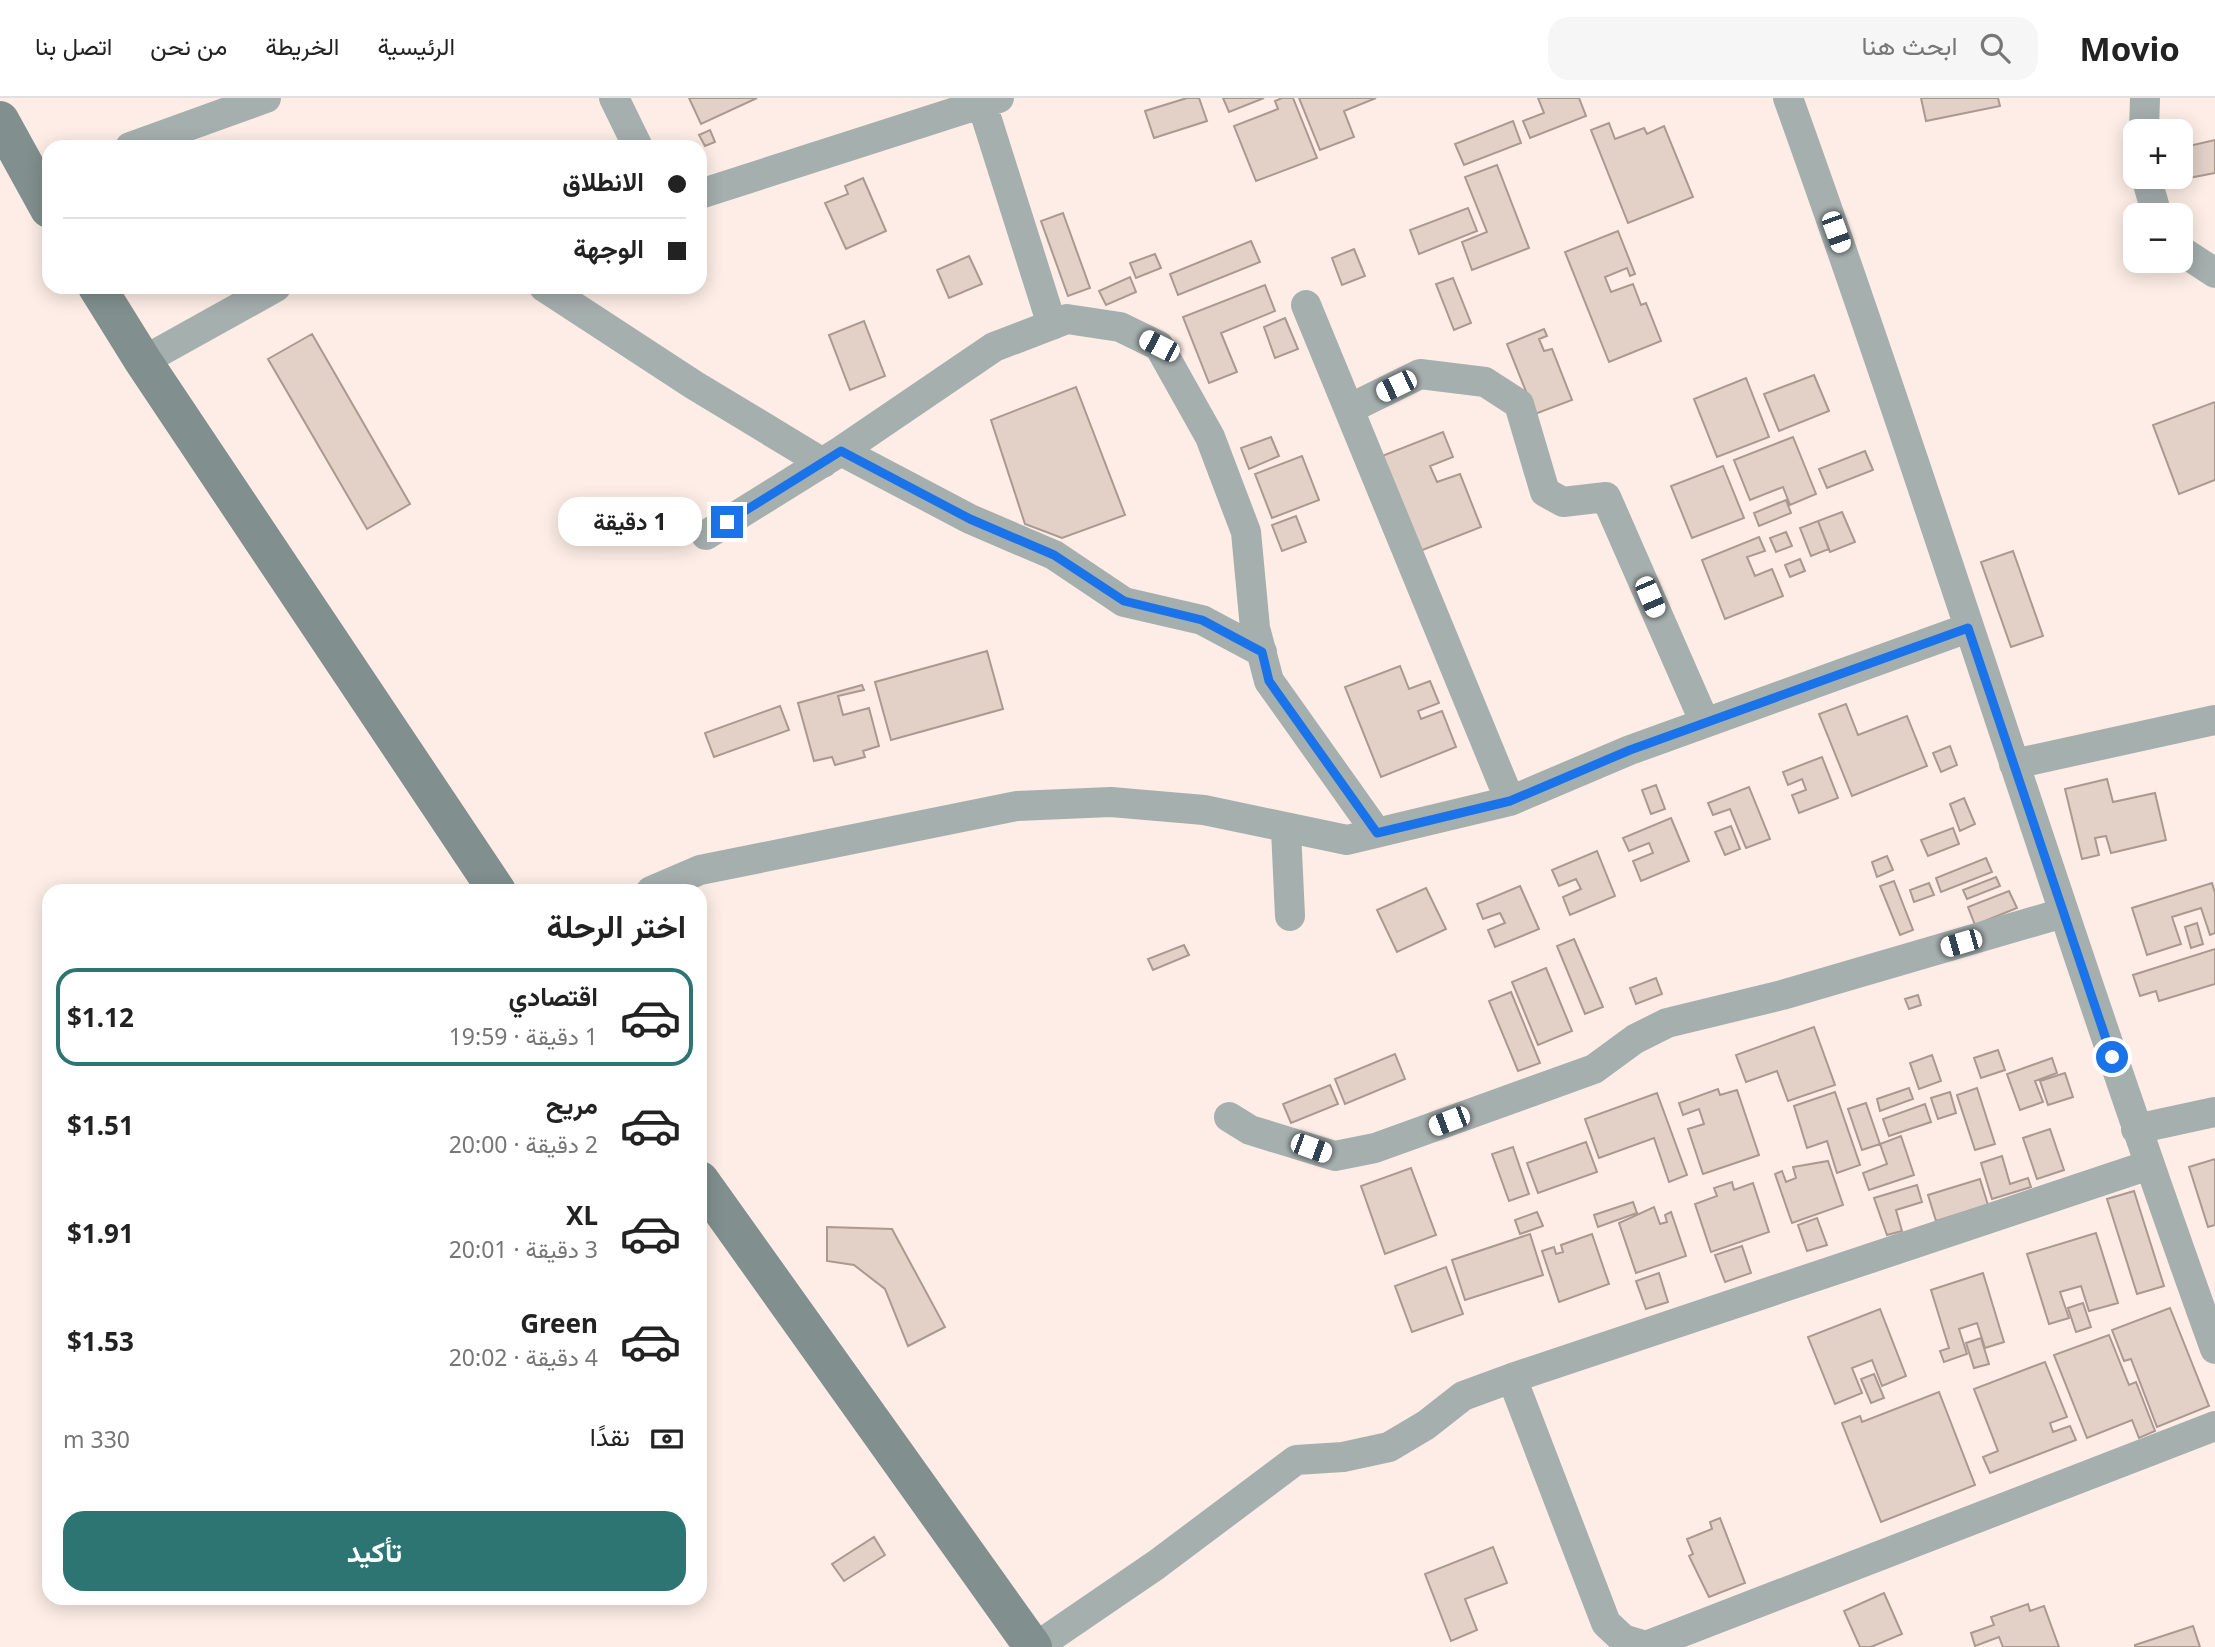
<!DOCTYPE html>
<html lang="ar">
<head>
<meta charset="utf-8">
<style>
  body { margin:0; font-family:"Noto Sans",Vazirmatn,sans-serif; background:#f6f6f6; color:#222; direction:rtl; height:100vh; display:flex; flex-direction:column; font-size:26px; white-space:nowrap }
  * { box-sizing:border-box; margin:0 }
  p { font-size:23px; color:#767676 }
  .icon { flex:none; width:38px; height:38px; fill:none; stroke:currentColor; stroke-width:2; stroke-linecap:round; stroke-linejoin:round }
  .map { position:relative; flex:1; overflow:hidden; direction:ltr }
  .drawer { position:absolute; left:42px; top:786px; width:665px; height:721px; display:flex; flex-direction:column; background:#fff; border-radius:21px; box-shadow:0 4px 18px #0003; direction:rtl }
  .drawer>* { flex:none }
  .hud { position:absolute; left:42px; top:42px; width:665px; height:154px; border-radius:21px; box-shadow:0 4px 18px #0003; direction:rtl; display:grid; align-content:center; height:154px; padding:0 21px; background:#fff }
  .fabs { position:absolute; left:2123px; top:21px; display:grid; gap:14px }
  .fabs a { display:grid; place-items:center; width:70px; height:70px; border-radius:14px; background:#fff; box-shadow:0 4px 18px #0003; font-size:35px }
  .end { position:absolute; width:32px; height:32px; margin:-16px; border:9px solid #1a73e8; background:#fff; box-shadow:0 0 0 4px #fff }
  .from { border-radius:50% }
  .bubble { position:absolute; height:49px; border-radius:21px; background:#fff; box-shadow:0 4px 18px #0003; font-size:23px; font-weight:700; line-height:49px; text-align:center; direction:rtl }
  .car { position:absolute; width:21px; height:42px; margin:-21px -10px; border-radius:9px; box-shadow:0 0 5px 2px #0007; background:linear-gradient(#fff 24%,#345 0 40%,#fff 0 76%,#345 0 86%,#fff 0) }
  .hud b { display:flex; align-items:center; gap:24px; height:66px; font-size:26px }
  .hud b+b { border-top:2px solid #e0e0e0 }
  .hud i { width:18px; height:18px; background:#222 }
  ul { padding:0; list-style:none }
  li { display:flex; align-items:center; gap:21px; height:98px; margin:0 14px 10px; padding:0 7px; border:4px solid transparent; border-radius:21px }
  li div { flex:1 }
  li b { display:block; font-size:26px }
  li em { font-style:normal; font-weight:700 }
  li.current { border-color:#2c7572 }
  li>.icon { width:63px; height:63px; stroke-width:1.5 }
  h2 { padding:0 21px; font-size:32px; line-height:84px }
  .pay { display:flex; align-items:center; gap:18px; height:77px; padding:0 21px; font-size:26px }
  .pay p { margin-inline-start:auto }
  .primary-button { display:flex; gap:14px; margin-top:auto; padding:14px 21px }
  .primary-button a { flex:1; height:80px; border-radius:21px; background:#2c7572; color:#fff; font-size:28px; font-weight:700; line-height:80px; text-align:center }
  header { display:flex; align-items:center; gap:42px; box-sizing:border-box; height:98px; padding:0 35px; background:#fff; border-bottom:2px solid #e0e0e0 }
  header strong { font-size:33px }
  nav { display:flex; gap:38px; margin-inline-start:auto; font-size:24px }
  .search { width:490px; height:63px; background:#f6f6f6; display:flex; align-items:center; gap:18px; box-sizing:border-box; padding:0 24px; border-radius:21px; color:#767676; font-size:26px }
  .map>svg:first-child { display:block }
</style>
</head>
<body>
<header>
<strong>Movio</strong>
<div class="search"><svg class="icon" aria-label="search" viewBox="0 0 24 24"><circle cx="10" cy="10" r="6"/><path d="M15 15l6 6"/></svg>ابحث هنا</div>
<nav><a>الرئيسية</a><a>الخريطة</a><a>من نحن</a><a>اتصل بنا</a></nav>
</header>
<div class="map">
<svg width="2215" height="1549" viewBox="0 0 2215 1549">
  <rect width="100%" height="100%" fill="#fdede6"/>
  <path fill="#e3d0c7" stroke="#ab9990" stroke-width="2" d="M 689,0 L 757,0 L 701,26 Z
    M 1187,0 L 1199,0 L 1207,23 L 1154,40 L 1145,13 Z
    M 1223,0 L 1264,0 L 1229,14 Z
    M 1282,0 L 1293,0 L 1317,60 L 1256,83 L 1234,28 L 1278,11 L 1275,3 Z
    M 1299,0 L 1376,0 L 1344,13 L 1354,39 L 1320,52 Z
    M 1538,0 L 1579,0 L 1586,18 L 1530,40 L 1523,23 L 1544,15 Z
    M 1921,0 L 1998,0 L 2000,8 L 1926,23 Z
    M 1513,23 L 1521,45 L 1464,67 L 1455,46 Z
    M 1609,25 L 1615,41 L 1644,30 L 1647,36 L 1664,28 L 1693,99 L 1628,125 L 1591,32 Z
    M 710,32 L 715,44 L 705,48 L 699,37 Z
    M 2215,42 L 2215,75 L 2178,82 L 2177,79 L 2180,79 L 2180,50 Z
    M 1497,67 L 1529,150 L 1472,172 L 1462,144 L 1487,134 L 1465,79 Z
    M 863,80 L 886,133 L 846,151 L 825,105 L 848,96 L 845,88 Z
    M 1468,110 L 1477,133 L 1419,156 L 1410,132 Z
    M 1063,115 L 1090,190 L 1068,198 L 1041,123 Z
    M 1618,133 L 1635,176 L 1630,178 L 1627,170 L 1605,179 L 1611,194 L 1633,186 L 1641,207 L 1646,205 L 1661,243 L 1609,264 L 1565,154 Z
    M 1251,143 L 1260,164 L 1178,197 L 1170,176 Z
    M 1354,151 L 1365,178 L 1342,187 L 1332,160 Z
    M 1155,156 L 1161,170 L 1136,180 L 1130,165 Z
    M 969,158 L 982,186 L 949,200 L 937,172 Z
    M 1130,179 L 1136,194 L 1106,207 L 1099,193 Z
    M 1453,180 L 1471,225 L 1454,232 L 1436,186 Z
    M 1265,187 L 1275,213 L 1221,235 L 1237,274 L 1209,285 L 1183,219 Z
    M 1285,220 L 1298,251 L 1275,260 L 1264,229 Z
    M 864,223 L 885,278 L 850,292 L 829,237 Z
    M 1544,231 L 1547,238 L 1539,241 L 1544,253 L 1552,251 L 1572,302 L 1535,316 L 1507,246 Z
    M 312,236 L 410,406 L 367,431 L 268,261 Z
    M 1814,277 L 1829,313 L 1779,333 L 1764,296 Z
    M 1746,280 L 1769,339 L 1717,359 L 1694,301 Z
    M 1076,289 L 1125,417 L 1062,440 L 1025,426 L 991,322 Z
    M 2215,304 L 2215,382 L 2179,396 L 2153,327 Z
    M 1443,334 L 1453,359 L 1430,368 L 1437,384 L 1460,376 L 1481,429 L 1420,453 L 1382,358 Z
    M 1271,339 L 1279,358 L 1249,371 L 1241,350 Z
    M 1793,339 L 1816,396 L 1790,407 L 1783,389 L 1750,402 L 1734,362 Z
    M 1865,353 L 1873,372 L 1827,390 L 1819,371 Z
    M 1302,358 L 1319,402 L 1272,420 L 1255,376 Z
    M 1723,368 L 1744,420 L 1692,440 L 1671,388 Z
    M 1786,402 L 1791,415 L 1759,428 L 1754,415 Z
    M 1842,414 L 1855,444 L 1830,454 L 1818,423 Z
    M 1296,418 L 1306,444 L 1282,453 L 1272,427 Z
    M 1818,423 L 1829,451 L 1811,458 L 1800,430 Z
    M 1786,434 L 1792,448 L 1776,454 L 1770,440 Z
    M 1759,439 L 1765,453 L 1747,459 L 1755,478 L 1772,471 L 1783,498 L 1725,521 L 1702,462 Z
    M 2013,453 L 2043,538 L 2011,549 L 1981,464 Z
    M 1800,461 L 1805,473 L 1790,479 L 1785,467 Z
    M 987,553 L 1003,611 L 891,642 L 875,584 Z
    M 1400,568 L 1409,591 L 1430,583 L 1439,605 L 1418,613 L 1421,621 L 1442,613 L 1456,649 L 1381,679 L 1345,589 Z
    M 862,587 L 864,592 L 838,598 L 843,617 L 869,610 L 879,648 L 863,653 L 865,659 L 835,667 L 832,659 L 814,663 L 798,605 Z
    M 1846,606 L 1858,637 L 1907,618 L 1927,668 L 1852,698 L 1819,616 Z
    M 780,608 L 789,632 L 714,659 L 705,635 Z
    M 1950,648 L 1957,667 L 1941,674 L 1933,655 Z
    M 1822,659 L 1838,700 L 1799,715 L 1792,697 L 1806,692 L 1802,681 L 1788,687 L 1783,674 Z
    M 2107,681 L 2113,704 L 2155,695 L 2166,742 L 2111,755 L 2106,738 L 2095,740 L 2099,757 L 2082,761 L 2065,691 Z
    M 1656,687 L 1665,711 L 1651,716 L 1642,692 Z
    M 1749,689 L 1770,741 L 1746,750 L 1730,711 L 1713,717 L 1708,705 Z
    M 1964,700 L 1975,726 L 1960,733 L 1950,706 Z
    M 1671,720 L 1689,763 L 1641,783 L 1633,763 L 1653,755 L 1649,745 L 1629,753 L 1623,740 Z
    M 1731,728 L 1740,751 L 1725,757 L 1715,734 Z
    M 1953,730 L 1959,746 L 1928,758 L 1921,742 Z
    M 1597,753 L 1615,798 L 1570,817 L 1563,799 L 1581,791 L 1576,781 L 1559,788 L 1552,772 Z
    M 1887,758 L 1893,772 L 1877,779 L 1872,764 Z
    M 1986,760 L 1992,774 L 1941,794 L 1936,780 Z
    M 1996,779 L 2000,788 L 1967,801 L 1963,792 Z
    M 1894,783 L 1913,832 L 1900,837 L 1880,788 Z
    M 1929,785 L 1934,797 L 1914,804 L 1910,792 Z
    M 2212,785 L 2215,795 L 2215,835 L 2210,837 L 2201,810 L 2172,819 L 2181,846 L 2147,857 L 2132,810 Z
    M 1520,788 L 1539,831 L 1495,849 L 1488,832 L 1505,825 L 1500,815 L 1483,821 L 1477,806 Z
    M 1426,790 L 1446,831 L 1397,854 L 1377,812 Z
    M 2009,793 L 2017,810 L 1975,827 L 1968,809 Z
    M 2197,825 L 2203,846 L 2191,850 L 2185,829 Z
    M 1574,841 L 1603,909 L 1585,916 L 1557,848 Z
    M 1184,847 L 1189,857 L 1153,872 L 1148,861 Z
    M 2215,851 L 2215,886 L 2159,903 L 2156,893 L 2140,898 L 2133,877 Z
    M 1546,870 L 1572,933 L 1538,947 L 1512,884 Z
    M 1656,880 L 1662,896 L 1636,906 L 1630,890 Z
    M 1511,894 L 1540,965 L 1518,973 L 1489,903 Z
    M 1918,897 L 1921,907 L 1909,911 L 1905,901 Z
    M 1814,929 L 1835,987 L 1788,1003 L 1777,973 L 1746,984 L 1736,957 Z
    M 1998,952 L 2005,972 L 1981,980 L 1974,960 Z
    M 1395,956 L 1405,981 L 1345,1006 L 1335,981 Z
    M 1932,957 L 1941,983 L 1919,991 L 1910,965 Z
    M 2052,960 L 2057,975 L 2035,983 L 2043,1004 L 2020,1012 L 2007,976 Z
    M 2065,975 L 2073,999 L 2048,1007 L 2040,983 Z
    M 1330,987 L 1338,1006 L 1291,1025 L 1283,1006 Z
    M 1909,990 L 1913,1001 L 1880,1013 L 1877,1001 Z
    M 1977,990 L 1995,1046 L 1975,1052 L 1957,997 Z
    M 1718,991 L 1720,997 L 1737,992 L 1759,1057 L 1703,1076 L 1688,1031 L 1704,1026 L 1699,1011 L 1683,1017 L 1679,1005 Z
    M 1835,994 L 1860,1067 L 1837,1075 L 1827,1043 L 1807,1050 L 1794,1008 Z
    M 1950,994 L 1956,1015 L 1938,1021 L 1931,1000 Z
    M 1657,995 L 1687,1077 L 1669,1084 L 1654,1040 L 1599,1060 L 1585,1021 Z
    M 1866,1005 L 1880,1046 L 1862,1052 L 1848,1011 Z
    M 1925,1006 L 1931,1024 L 1889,1038 L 1883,1021 Z
    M 2050,1031 L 2064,1072 L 2037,1081 L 2023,1040 Z
    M 1901,1038 L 1914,1077 L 1869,1092 L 1863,1075 L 1887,1066 L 1880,1046 Z
    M 1586,1044 L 1597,1074 L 1538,1095 L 1527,1065 Z
    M 1513,1049 L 1529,1096 L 1509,1103 L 1492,1056 Z
    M 2002,1058 L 2010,1086 L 2028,1080 L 2031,1089 L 1992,1101 L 1981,1065 Z
    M 2215,1061 L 2215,1127 L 2208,1129 L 2189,1069 Z
    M 1828,1063 L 1843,1107 L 1792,1125 L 1775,1076 L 1782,1073 L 1786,1084 L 1796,1080 L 1793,1069 Z
    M 1411,1070 L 1436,1137 L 1385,1156 L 1361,1088 Z
    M 1980,1081 L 1988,1107 L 1936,1123 L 1928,1097 Z
    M 1732,1084 L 1734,1092 L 1753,1085 L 1769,1134 L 1711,1154 L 1695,1106 L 1717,1098 L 1714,1090 Z
    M 1917,1087 L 1922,1104 L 1896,1112 L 1902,1133 L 1887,1137 L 1874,1100 Z
    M 2134,1093 L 2164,1188 L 2137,1196 L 2107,1101 Z
    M 1633,1104 L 1637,1115 L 1598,1129 L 1594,1117 Z
    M 1654,1109 L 1660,1126 L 1667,1124 L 1665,1117 L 1671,1114 L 1686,1158 L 1636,1175 L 1619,1125 Z
    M 1537,1114 L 1543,1128 L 1520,1136 L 1515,1122 Z
    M 1817,1120 L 1827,1147 L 1807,1153 L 1798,1127 Z
    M 827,1129 L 892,1131 L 945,1229 L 908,1248 L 885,1191 L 854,1167 L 827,1163 Z
    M 2096,1135 L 2118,1205 L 2089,1213 L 2081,1188 L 2060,1194 L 2069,1220 L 2049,1226 L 2027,1156 Z
    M 1530,1136 L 1543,1177 L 1465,1202 L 1452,1162 Z
    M 1592,1136 L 1609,1186 L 1559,1204 L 1542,1153 L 1554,1149 L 1556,1156 L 1563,1154 L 1561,1147 Z
    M 1742,1148 L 1751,1175 L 1725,1184 L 1715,1157 Z
    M 1446,1169 L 1463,1216 L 1412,1234 L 1395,1188 Z
    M 1659,1175 L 1668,1204 L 1646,1211 L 1636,1183 Z
    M 1983,1175 L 2004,1244 L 1985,1250 L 1977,1225 L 1959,1231 L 1967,1256 L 1944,1264 L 1940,1253 L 1949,1250 L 1931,1192 Z
    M 2083,1205 L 2091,1229 L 2076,1234 L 2068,1210 Z
    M 2170,1210 L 2209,1308 L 2157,1329 L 2131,1261 L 2124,1263 L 2112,1232 Z
    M 1880,1211 L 1906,1278 L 1882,1288 L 1872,1262 L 1852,1270 L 1862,1295 L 1835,1306 L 1808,1239 Z
    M 2109,1237 L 2129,1287 L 2136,1284 L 2155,1333 L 2139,1340 L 2132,1322 L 2087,1340 L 2054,1257 Z
    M 1981,1240 L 1989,1266 L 1974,1270 L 1966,1245 Z
    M 2045,1264 L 2067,1319 L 2050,1325 L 2053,1334 L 2070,1328 L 2076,1342 L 1990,1375 L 1983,1359 L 1998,1353 L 1974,1291 Z
    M 1874,1276 L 1884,1300 L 1871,1305 L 1861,1281 Z
    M 1939,1294 L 1975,1387 L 1881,1424 L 1842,1325 L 1860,1318 L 1862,1324 Z
    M 1720,1420 L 1745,1485 L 1709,1499 L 1689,1458 L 1693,1456 L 1687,1441 L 1712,1431 L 1710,1424 Z
    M 874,1439 L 885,1457 L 844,1483 L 832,1466 Z
    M 1493,1449 L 1507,1485 L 1465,1501 L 1477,1532 L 1451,1543 L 1425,1476 Z
    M 1884,1495 L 1902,1536 L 1871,1549 L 1860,1549 L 1844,1513 Z
    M 2028,1506 L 2030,1513 L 2044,1508 L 2059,1549 L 2003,1549 L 1999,1539 L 1975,1548 L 1971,1535 L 1994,1527 L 1991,1519 Z
    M 2193,1528 L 2200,1549 L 2135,1549 L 2135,1547 Z"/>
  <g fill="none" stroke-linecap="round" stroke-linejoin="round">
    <path stroke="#a5afae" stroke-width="30" d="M 614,0 L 638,49
      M 1788,0 C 1937,415 2065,836 2215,1251
      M 982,6 L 1052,227
      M 2144,33 L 2145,0
      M 130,49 L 266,0
      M 2146,79 L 2157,117
      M 700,96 L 999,0
      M 2180,152 L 2215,175
      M 544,189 L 694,287 L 823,365
      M 1306,207 L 1510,703
      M 143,263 L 276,189
      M 1349,311 L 1420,276 L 1485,284 L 1519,306 L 1545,394 L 1563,404 L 1606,399 L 1705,625
      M 841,353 L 970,421 L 1054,457 L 1124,504 L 1202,522 L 1262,554
      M 706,437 L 841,353 L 994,249 L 1067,221 L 1120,229 L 1159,248 L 1210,339 L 1246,434 L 1255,530 L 1269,583 L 1377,735
      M 2014,666 L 2215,622
      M 1286,732 L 1290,818
      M 651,793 L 700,772 L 1017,708 L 1111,704 L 1204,712 L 1347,742 L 1510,703 L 1630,652 L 1968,530
      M 1229,1019 L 1250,1032 L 1335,1058 L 1375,1050 L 1594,971 L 1635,941 L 1667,925 L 1782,897 L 2063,815
      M 2136,1031 L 2215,1014
      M 1512,1280 L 1606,1525 L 1623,1541 L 1646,1548 L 2215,1328
      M 1036,1549 L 1156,1467 L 1296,1362 L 1343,1359 L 1389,1349 L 1426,1327 L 1463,1298 L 1512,1280 L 2149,1067"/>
    <path stroke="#81908e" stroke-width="38" d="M 0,22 L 49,111
      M 97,189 L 143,263 L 497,793
      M 700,1082 L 1033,1549"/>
  </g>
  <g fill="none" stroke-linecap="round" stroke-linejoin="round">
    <path stroke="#1a73e8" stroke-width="9" d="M 727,424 L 841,353 L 970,421 L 1054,457 L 1124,503 L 1202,522 L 1262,554 L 1269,583 L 1377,735 L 1510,703 L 1630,652 L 1968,530 L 2112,959"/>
  </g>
</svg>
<div class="fabs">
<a>+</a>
<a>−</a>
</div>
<i class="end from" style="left:2112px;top:959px"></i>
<i class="end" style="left:727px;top:424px"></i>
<div class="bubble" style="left:558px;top:399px;width:144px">1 دقيقة</div>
<i class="car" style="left:1836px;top:134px;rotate:160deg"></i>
<i class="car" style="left:1159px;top:248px;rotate:297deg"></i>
<i class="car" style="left:1396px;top:288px;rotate:244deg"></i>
<i class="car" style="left:1650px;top:499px;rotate:157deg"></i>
<i class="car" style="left:1961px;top:845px;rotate:254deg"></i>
<i class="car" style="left:1449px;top:1023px;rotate:249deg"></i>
<i class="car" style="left:1311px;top:1050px;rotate:110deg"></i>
<div class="hud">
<b><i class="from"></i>الانطلاق</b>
<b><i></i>الوجهة</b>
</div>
<section class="drawer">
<h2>اختر الرحلة</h2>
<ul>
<li class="current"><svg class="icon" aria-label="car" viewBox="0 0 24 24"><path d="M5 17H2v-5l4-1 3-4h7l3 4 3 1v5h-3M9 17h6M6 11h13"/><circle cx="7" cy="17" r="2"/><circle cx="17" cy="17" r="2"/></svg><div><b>اقتصادي</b><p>1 دقيقة · 19:59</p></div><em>$1.12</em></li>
<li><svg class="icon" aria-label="car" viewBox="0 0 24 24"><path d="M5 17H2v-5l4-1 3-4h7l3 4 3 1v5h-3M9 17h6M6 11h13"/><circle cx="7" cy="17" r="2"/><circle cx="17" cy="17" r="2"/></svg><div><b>مريح</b><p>2 دقيقة · 20:00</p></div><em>$1.51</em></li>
<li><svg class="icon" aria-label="car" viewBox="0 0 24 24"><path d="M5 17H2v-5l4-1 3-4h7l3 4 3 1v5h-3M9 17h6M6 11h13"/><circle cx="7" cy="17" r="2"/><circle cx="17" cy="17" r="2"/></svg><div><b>XL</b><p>3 دقيقة · 20:01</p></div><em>$1.91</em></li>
<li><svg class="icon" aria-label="car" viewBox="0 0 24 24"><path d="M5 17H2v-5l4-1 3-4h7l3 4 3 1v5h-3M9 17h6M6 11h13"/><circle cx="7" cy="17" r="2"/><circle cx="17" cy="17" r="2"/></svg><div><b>Green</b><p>4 دقيقة · 20:02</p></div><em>$1.53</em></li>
</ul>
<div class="pay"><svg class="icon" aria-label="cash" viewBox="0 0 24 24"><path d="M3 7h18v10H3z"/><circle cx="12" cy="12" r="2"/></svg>نقدًا<p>330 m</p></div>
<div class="primary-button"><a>تأكيد</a></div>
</section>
</div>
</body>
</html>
